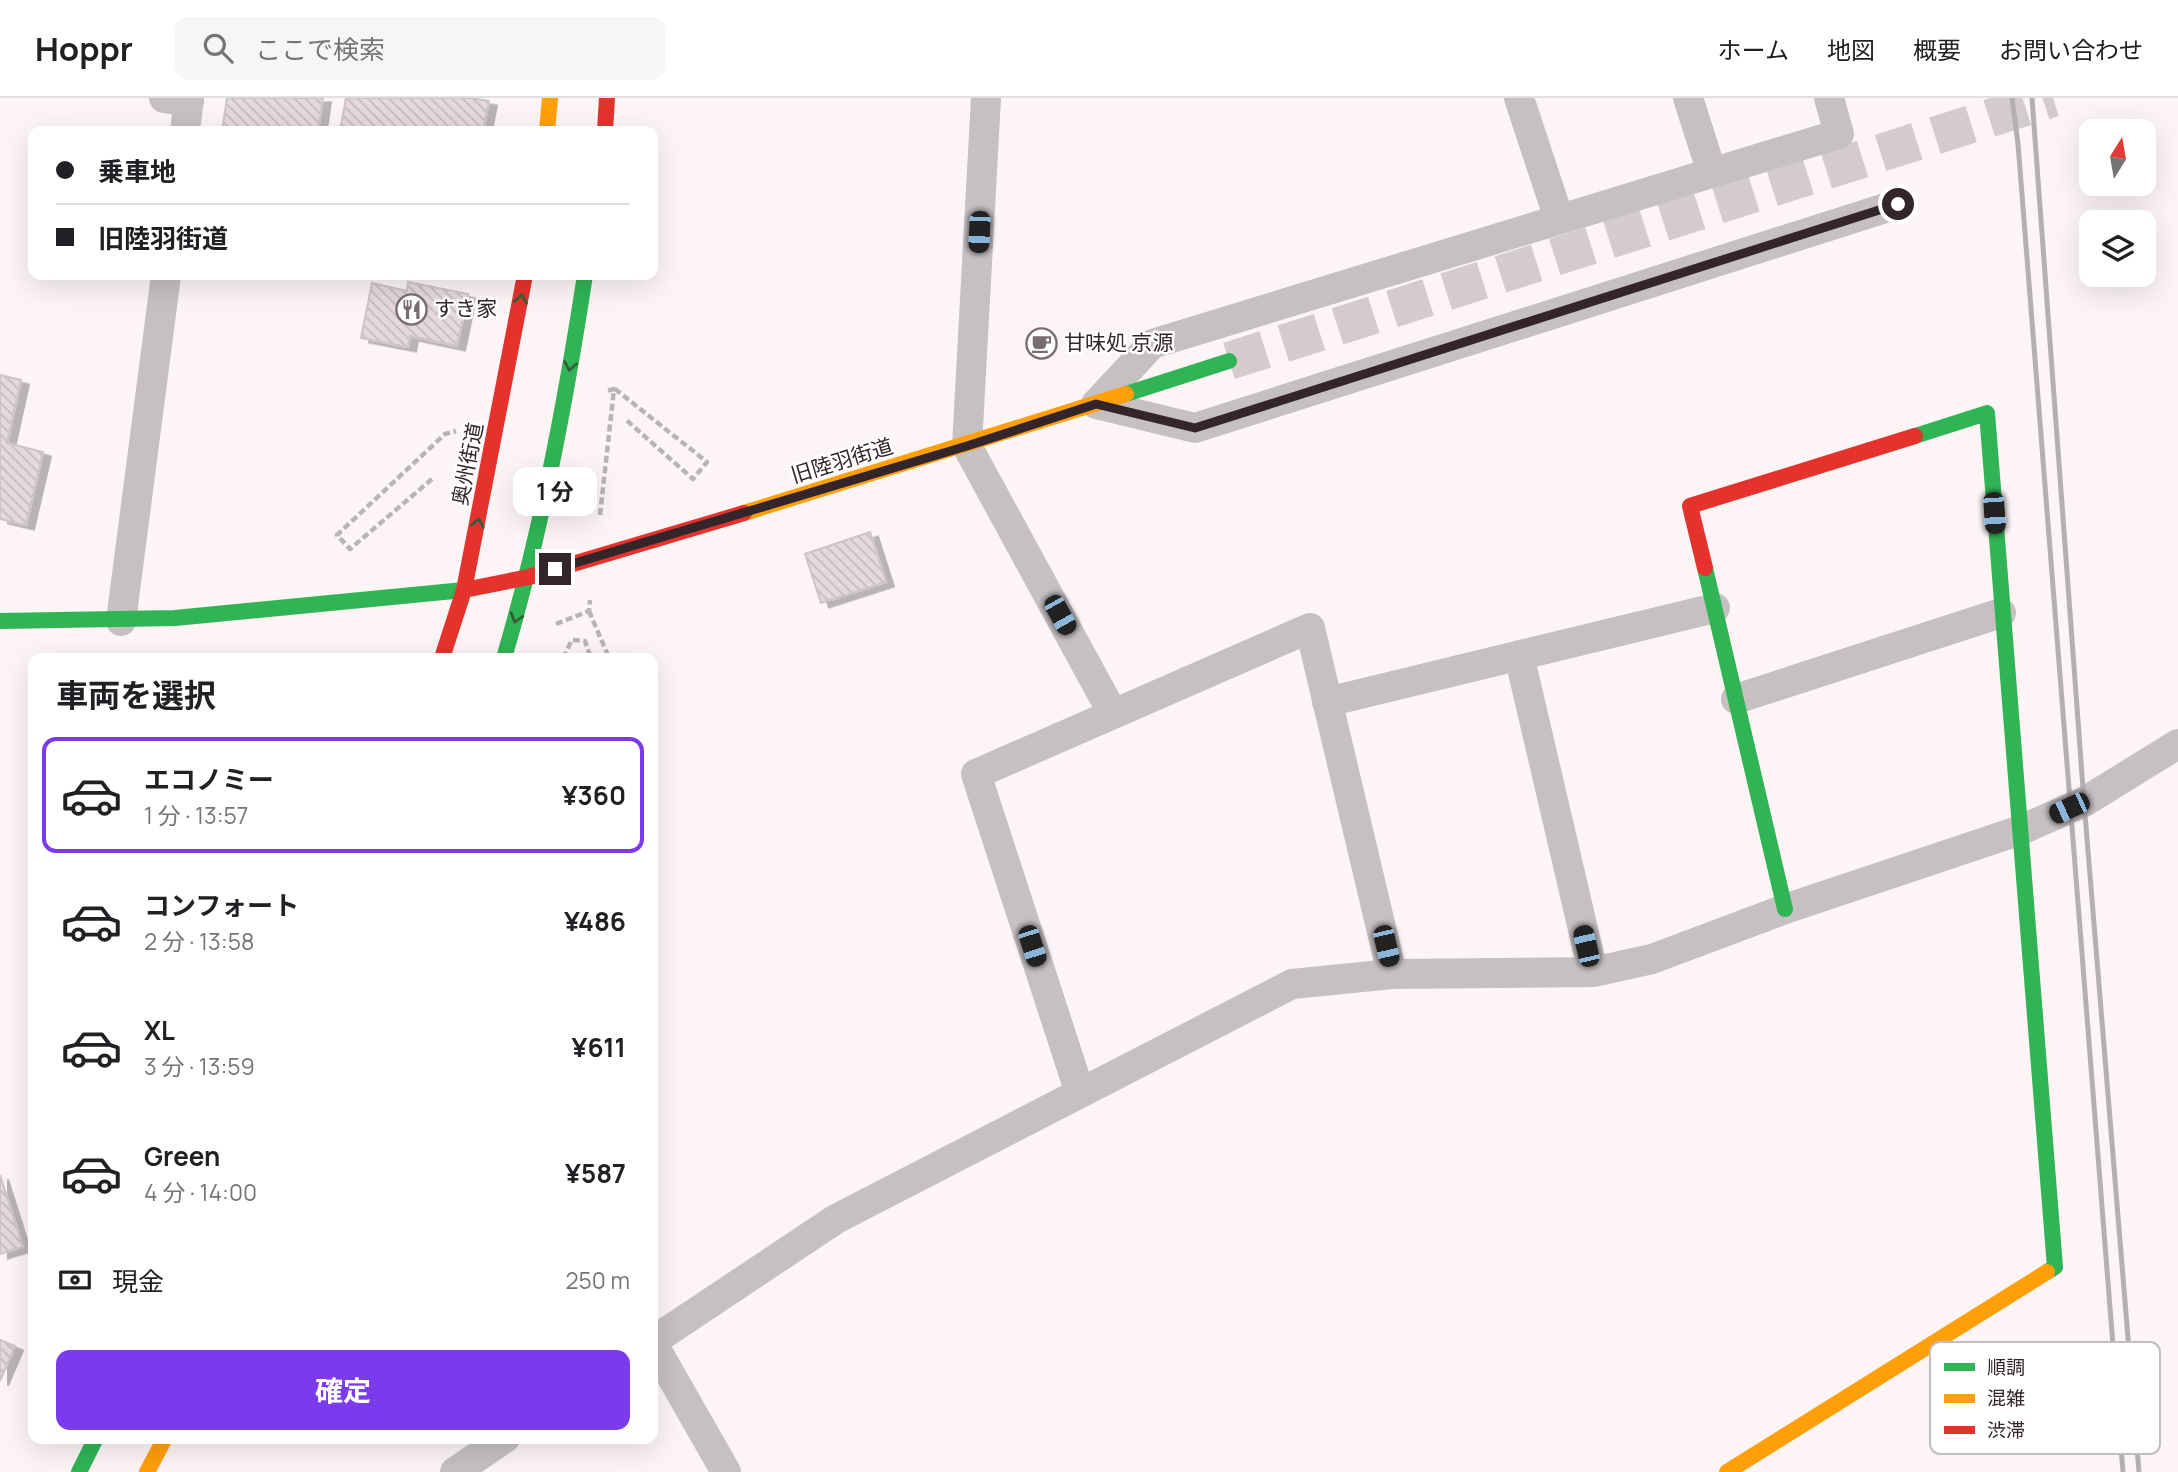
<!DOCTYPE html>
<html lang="ja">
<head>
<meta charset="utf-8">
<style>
  body { margin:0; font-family:Manrope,"Noto Sans JP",sans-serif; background:#f6f6f6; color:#202124; height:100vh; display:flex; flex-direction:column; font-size:26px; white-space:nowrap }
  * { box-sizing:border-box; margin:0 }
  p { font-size:23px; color:#757577 }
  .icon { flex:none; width:38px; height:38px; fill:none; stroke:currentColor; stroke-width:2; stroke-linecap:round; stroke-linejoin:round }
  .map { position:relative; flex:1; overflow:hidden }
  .sheet { position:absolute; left:28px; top:555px; width:630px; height:791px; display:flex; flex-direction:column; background:#fff; border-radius:14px; box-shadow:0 7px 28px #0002 }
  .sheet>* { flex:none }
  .banner { position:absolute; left:28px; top:28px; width:630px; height:154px; border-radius:14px; box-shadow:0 7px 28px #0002; display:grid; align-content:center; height:154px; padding:0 28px; background:#fff }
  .needle { width:46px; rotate:11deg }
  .tools { position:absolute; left:2079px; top:21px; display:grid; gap:14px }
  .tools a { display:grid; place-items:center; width:77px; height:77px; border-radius:14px; background:#fff; box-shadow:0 7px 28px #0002; font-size:35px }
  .end { position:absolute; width:32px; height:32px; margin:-16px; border:9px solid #332529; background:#fff; box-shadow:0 0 0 4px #fff }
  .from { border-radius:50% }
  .bubble { position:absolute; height:49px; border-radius:14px; background:#fff; box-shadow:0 7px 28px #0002; font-size:23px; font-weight:700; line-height:49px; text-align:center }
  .car { position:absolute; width:21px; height:42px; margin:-21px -10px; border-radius:9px; box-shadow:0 0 5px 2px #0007; background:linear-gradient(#222 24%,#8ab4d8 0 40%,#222 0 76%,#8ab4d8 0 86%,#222 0) }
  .banner b { display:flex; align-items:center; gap:24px; height:66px; font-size:26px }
  .banner b+b { border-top:2px solid #e0e0e0 }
  .banner i { width:18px; height:18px; background:#202124 }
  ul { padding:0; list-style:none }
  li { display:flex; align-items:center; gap:21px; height:116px; margin:0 14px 10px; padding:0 14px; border:4px solid transparent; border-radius:14px }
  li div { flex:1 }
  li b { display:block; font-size:26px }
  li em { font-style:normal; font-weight:700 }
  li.current { border-color:#7c3aed }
  li>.icon { width:63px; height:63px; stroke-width:1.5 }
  h2 { padding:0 28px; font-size:32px; line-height:84px }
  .pay { display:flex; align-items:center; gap:18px; height:77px; padding:0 28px; font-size:26px }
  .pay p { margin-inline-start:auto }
  .primary-button { display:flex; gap:14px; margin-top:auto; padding:14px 28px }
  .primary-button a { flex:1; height:80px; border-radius:14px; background:#7c3aed; color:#fff; font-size:28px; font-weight:700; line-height:80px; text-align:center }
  header { display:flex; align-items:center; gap:42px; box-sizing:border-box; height:98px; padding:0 35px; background:#fff; border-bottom:2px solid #e0e0e0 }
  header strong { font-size:33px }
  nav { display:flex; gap:38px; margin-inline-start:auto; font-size:24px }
  .search { width:490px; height:63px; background:#f6f6f6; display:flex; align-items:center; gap:18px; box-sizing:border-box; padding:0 24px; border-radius:14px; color:#757577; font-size:26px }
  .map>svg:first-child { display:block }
</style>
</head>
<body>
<header>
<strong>Hoppr</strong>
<div class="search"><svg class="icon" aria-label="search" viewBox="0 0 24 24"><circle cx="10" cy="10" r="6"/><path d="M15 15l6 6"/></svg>ここで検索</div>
<nav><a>ホーム</a><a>地図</a><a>概要</a><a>お問い合わせ</a></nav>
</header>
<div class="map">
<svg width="2178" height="1374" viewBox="0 0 2178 1374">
  <defs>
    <pattern id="building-back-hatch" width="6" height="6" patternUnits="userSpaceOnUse" patternTransform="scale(1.75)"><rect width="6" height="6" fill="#e5d9dc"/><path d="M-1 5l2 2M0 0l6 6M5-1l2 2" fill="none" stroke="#c5babd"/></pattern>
    <filter id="shadow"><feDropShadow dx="8" dy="4.5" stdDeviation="0" flood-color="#0004"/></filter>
  </defs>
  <rect width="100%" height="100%" fill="#fcf4f5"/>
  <path fill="url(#building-back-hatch)" stroke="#cec4c6" stroke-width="2" filter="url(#shadow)" d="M 227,0 L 323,0 L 318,33 L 222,33 Z
    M 346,0 L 471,0 L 489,3 L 483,33 L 340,33 Z
    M 408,184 L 468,196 L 457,248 L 410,238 L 408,249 L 361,240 L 372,185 L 407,193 Z
    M 0,277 L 21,282 L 7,345 L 43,354 L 26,427 L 0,421 Z
    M 870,434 L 886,484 L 821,505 L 805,456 Z
    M 0,1077 L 23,1149 L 0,1156 Z
    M 0,1242 L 15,1248 L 0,1283 Z"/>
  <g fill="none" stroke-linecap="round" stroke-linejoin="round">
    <path stroke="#d4cbcc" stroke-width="38" stroke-dasharray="38 19" stroke-linecap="butt" d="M 1229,263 L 2053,0"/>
    <path stroke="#bbb4b5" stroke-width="4.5" stroke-dasharray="7 3.5" stroke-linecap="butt" d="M 615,291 L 707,364 L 693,381 L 625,321
      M 432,381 L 350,451 L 337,437 L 445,336 L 456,333
      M 600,417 L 614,291 L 606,293
      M 589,513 L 609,560
      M 556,526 L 589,513 L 590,502
      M 563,560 L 572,542 L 585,543 L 591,560"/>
    <path stroke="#c6c0c1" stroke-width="30" d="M 164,0 L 189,4
      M 986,0 L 967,348 L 1112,614
      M 1519,0 L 1559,121
      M 1688,0 L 1712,75
      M 1829,0 L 1839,36 L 1152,246 L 1096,306 L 1195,330 L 1898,106
      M 185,33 L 189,0
      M 121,523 L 166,177
      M 1519,557 L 1593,874
      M 1736,601 L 2001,515
      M 1327,604 L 1715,510
      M 1080,995 L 976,676 L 1310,530 L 1392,876
      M 653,1243 L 836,1121 L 1292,886 L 1392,876 L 1593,874 L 1652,861 L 1785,811 L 2021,732 L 2084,704 L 2178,646
      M 653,1246 L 726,1374
      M 455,1374 L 505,1340"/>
    <path stroke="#30b455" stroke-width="16" d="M 1126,296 L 1229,263
      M 1915,338 L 1987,315 L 2055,1169 L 2047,1174
      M 1705,470 L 1785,811
      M 0,523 L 175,520 L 464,492
      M 504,560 C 541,434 565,307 585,177
      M 79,1374 L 96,1340"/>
    <path stroke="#ff9f0a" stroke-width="16" d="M 547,33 L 550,0
      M 744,415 L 1126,296
      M 147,1374 L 165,1340
      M 1727,1374 L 2047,1174"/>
    <path stroke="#e5322d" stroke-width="16" d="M 605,33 L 607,0
      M 1705,470 L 1690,408 L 1915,338
      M 464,492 L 529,479 L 744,415
      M 442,560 L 464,492 L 525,177"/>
    <path stroke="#b5afb0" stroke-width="5" d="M 2012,0 L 2018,46 L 2123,1374
      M 2032,0 L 2084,704 L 2139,1374"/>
  </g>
  <defs><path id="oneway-chevron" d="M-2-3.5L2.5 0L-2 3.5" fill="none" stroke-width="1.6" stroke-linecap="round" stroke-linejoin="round" transform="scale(1.75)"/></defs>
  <g stroke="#325e3b">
    <use href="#oneway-chevron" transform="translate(521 201) rotate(-81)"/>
    <use href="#oneway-chevron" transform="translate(570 268) rotate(101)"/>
    <use href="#oneway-chevron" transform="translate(478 425) rotate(-79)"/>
    <use href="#oneway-chevron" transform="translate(516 520) rotate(107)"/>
  </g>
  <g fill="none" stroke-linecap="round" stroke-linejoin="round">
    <path stroke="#332529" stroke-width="9" d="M 555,471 L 967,348 L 1096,306 L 1195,330 L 1898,106"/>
  </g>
  <defs>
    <symbol id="restaurant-ring" viewBox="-11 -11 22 22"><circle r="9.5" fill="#fff" stroke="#796d70" stroke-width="1.5"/><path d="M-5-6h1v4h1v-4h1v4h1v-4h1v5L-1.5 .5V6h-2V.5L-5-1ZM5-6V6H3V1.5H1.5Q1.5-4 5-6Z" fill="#796d70"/></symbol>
    <symbol id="cafe-ring" viewBox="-11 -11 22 22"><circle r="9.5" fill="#fff" stroke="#796d70" stroke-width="1.5"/><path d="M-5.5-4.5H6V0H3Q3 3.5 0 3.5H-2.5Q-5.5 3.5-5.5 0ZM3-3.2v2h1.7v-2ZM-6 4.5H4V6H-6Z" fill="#796d70"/></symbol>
  </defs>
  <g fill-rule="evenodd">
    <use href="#restaurant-ring" x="394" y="194" width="35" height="35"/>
    <use href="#cafe-ring" x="1024" y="228" width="35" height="35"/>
  </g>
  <g text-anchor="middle" stroke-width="5" stroke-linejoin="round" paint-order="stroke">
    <g font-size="21" fill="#332529" stroke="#fff" text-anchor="start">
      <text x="434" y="218">すき家</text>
      <text x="1064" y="252">甘味処 京源</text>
    </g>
    <g font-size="21" fill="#332529" stroke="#fff">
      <text transform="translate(842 363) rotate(-17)" y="7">旧陸羽街道</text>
      <text transform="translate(468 366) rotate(-79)" y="7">奥州街道</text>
    </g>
  </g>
  <rect x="1930" y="1244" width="230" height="112" rx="10" fill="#fff" stroke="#c2bebf" stroke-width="2"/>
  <rect x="1944" y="1265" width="31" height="8" fill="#30b455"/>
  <rect x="1944" y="1296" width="31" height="9" fill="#ff9f0a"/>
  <rect x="1944" y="1328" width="31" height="8" fill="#e5322d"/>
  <g font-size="19" fill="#332529">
    <text x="1987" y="1276">順調</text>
    <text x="1987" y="1307">混雑</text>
    <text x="1987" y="1339">渋滞</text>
  </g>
</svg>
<div class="tools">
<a><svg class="needle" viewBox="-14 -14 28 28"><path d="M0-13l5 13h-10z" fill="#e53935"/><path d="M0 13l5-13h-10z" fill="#757577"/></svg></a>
<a><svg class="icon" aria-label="layers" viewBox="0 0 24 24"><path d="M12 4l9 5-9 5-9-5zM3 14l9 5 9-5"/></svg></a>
</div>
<i class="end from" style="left:1898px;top:106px"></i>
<i class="end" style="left:555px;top:471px"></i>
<div class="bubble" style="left:513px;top:369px;width:84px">1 分</div>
<i class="car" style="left:979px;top:134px;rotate:183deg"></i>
<i class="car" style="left:1994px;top:415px;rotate:176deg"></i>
<i class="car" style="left:1060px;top:517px;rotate:151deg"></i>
<i class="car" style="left:2069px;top:710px;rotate:245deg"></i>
<i class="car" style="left:1032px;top:848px;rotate:162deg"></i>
<i class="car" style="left:1386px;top:848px;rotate:167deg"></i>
<i class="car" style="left:1586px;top:848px;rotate:347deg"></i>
<div class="banner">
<b><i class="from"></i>乗車地</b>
<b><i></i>旧陸羽街道</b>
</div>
<section class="sheet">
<h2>車両を選択</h2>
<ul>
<li class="current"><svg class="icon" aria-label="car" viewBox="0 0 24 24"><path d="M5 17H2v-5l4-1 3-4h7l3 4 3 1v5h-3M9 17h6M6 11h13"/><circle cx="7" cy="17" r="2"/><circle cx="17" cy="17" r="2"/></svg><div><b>エコノミー</b><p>1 分 · 13:57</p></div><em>¥360</em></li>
<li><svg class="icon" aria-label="car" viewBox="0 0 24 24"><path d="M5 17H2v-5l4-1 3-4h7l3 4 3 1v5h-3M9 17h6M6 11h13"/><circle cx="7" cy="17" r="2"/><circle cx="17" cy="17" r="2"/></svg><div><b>コンフォート</b><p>2 分 · 13:58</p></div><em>¥486</em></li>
<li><svg class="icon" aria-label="car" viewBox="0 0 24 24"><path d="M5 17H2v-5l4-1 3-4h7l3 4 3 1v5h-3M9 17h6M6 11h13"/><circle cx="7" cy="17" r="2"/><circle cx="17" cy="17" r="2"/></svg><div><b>XL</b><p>3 分 · 13:59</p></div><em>¥611</em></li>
<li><svg class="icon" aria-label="car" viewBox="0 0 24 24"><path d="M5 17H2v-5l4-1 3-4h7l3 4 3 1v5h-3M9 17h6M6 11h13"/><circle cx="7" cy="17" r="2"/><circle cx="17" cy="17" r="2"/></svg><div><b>Green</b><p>4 分 · 14:00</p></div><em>¥587</em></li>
</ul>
<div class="pay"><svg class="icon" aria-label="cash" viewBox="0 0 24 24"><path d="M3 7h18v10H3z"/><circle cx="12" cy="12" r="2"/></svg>現金<p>250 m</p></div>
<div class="primary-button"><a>確定</a></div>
</section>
</div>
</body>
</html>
